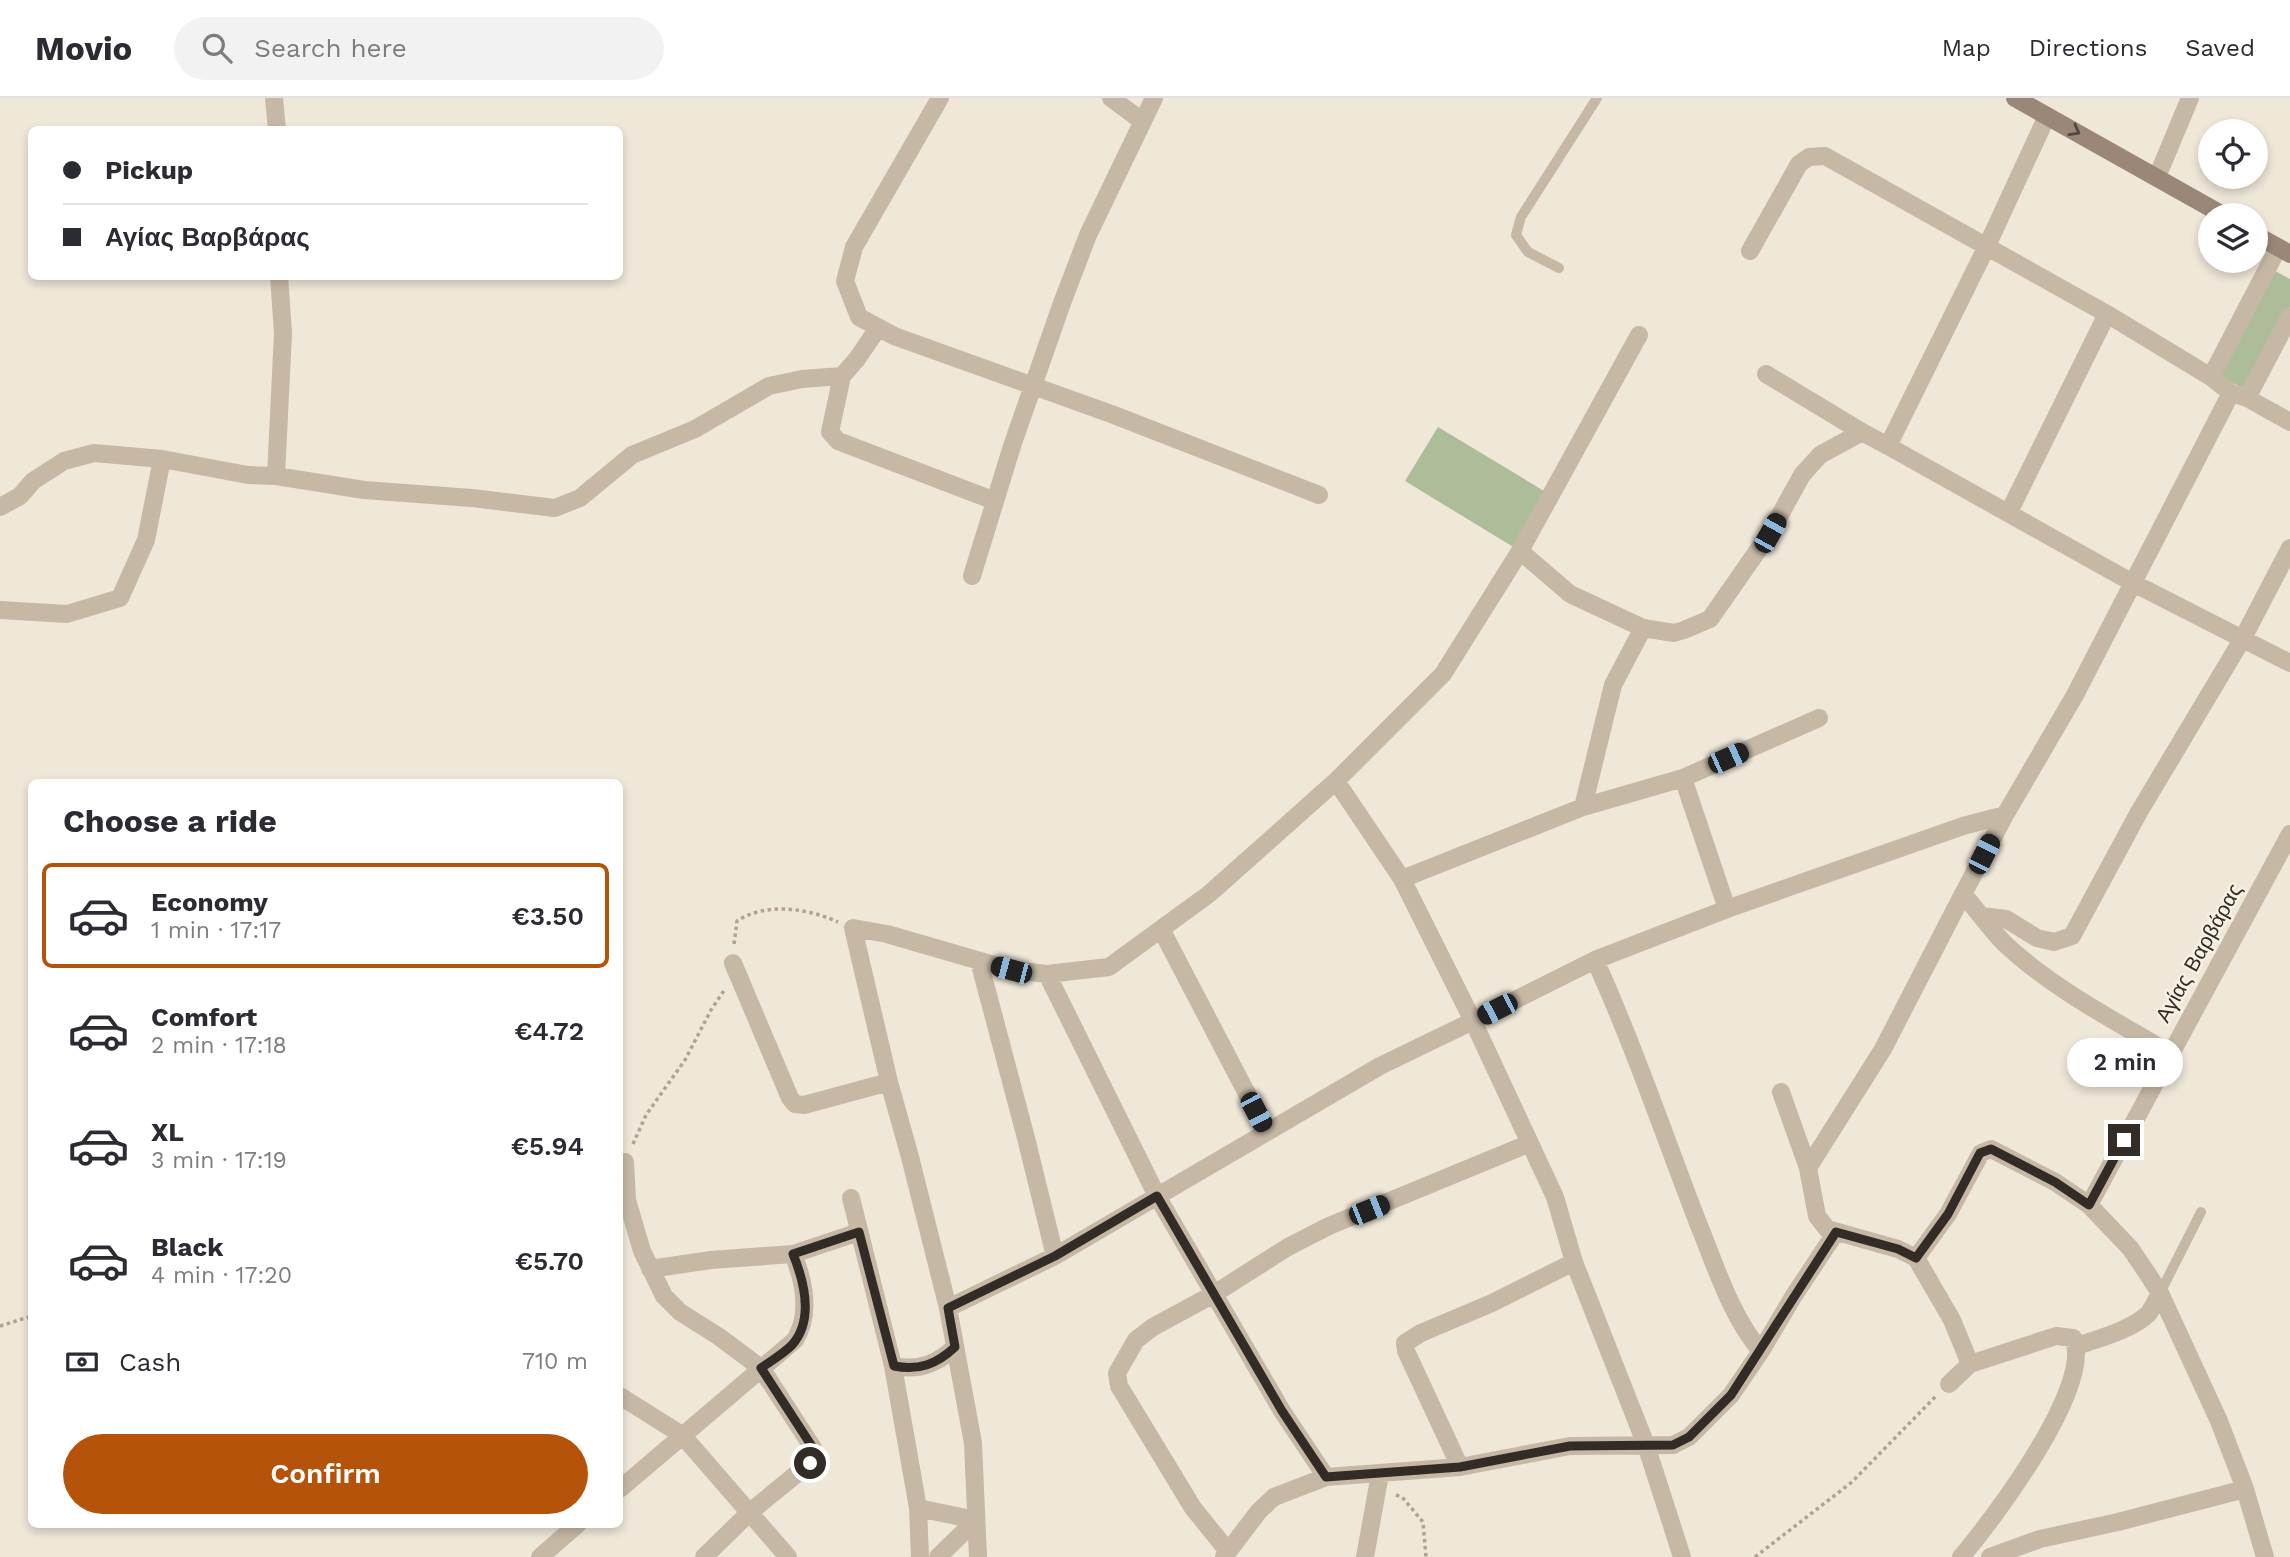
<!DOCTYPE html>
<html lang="en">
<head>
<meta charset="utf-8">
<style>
  body { margin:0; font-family:"Work Sans",sans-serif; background:#f2f2f3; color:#2b2b33; height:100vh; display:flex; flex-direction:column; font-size:26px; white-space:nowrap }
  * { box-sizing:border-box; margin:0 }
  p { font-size:23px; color:#7c7c81 }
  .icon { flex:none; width:38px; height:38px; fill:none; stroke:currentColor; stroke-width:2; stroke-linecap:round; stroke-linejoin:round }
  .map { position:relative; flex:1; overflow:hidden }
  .panel { position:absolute; left:28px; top:681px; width:595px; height:749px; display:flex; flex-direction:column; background:#fff; border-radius:10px; box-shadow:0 4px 10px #0003 }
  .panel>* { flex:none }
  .hud { position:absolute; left:28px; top:28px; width:595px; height:154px; border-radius:10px; box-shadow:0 4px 10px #0003; display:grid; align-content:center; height:154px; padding:0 35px; background:#fff }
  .buttons { position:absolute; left:2198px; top:21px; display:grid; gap:14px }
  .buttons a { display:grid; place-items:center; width:70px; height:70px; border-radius:50%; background:#fff; box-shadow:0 4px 10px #0003; font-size:35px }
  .end { position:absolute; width:32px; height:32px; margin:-16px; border:9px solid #322b26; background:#fff; box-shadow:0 0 0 4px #fff }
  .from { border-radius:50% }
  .bubble { position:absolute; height:49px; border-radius:24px; background:#fff; box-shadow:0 4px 10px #0003; font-size:23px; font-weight:600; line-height:49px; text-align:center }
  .car { position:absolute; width:21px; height:42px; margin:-21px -10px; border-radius:9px; box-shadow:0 0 5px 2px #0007; background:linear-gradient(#222 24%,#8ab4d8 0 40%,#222 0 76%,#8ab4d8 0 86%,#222 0) }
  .hud b { display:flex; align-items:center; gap:24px; height:66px; font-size:26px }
  .hud b+b { border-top:2px solid #e1e1e2 }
  .hud i { width:18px; height:18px; background:#2b2b33 }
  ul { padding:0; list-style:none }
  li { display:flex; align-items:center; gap:21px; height:105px; margin:0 14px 10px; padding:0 21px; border:4px solid transparent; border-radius:10px }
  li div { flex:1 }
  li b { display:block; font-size:26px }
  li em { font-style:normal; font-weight:600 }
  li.on { border-color:#b45309 }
  li>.icon { width:63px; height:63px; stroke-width:1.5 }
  h2 { padding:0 35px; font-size:32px; line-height:84px }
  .pay { display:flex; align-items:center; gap:18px; height:77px; padding:0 35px; font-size:26px }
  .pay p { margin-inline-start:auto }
  .action { display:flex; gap:14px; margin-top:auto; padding:14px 35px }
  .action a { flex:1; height:80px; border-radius:42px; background:#b45309; color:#fff; font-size:28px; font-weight:600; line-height:80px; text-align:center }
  header { display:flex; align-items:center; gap:42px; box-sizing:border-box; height:98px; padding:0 35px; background:#fff; border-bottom:2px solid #e1e1e2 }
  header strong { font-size:33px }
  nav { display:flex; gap:38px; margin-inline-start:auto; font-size:24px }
  .search { width:490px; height:63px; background:#f2f2f3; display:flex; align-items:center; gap:18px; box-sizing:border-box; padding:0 24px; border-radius:38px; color:#7c7c81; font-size:26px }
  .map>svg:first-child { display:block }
</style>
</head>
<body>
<header>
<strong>Movio</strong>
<div class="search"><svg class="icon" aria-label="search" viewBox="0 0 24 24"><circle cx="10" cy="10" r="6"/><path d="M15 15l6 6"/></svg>Search here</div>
<nav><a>Map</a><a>Directions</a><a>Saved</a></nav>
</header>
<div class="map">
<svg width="2290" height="1459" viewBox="0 0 2290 1459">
  <rect width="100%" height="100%" fill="#efe7d8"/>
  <path fill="#adbd99" d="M 2270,170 L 2290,181 L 2290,209 L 2247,292 L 2216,277 Z
    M 1438,329 L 1549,396 L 1515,450 L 1405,383 Z"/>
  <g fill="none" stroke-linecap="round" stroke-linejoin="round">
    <path stroke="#b2a28f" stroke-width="3.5" stroke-dasharray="3.5 3.5" stroke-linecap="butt" d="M 734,846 L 737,823 C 766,804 807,810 838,824
      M 633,1046 L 646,1017 L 685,962 L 711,912 L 725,891
      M 0,1228 L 32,1218
      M 1396,1397 L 1402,1399 L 1423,1424 L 1426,1459
      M 1755,1459 L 1852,1384 L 1937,1297"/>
    <path stroke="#c6b8a5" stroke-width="10" d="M 1559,170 L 1528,154 L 1516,137 L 1521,119 L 1597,0
      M 2160,1195 L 2201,1114"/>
    <path stroke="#c6b8a5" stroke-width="18" d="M 274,0 L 277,32
      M 940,0 L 854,149 L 845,183 L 859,219 L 894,238 L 1114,317 L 1319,397
      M 1111,0 L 1142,23
      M 2157,79 L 2190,0
      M 1750,153 L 1799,66 L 1809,59 L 1825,58 L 2107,216 L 2211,279 L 2231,295 L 2247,300 L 2290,324
      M 1639,237 L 1520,453 L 1443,576 L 1336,683 L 1402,781 L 1473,923 L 1595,862 L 1727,811 L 1963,728 L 2005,717 L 2075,597 L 2231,295
      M 1766,276 L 1862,334
      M 842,278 L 830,334 L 838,343 L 995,403
      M 2211,279 L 2278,150
      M 2247,300 L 2290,218
      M 1888,348 L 2133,485 L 2290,565
      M 276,378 L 283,235 L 279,178
      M 0,409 L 20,398 L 33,383 L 64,363 L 94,355 L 162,361 L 248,377 L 276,378 L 364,392 L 472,400 L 555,410 L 580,400 L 632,357 L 695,331 L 769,288 L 802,281 L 842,278 L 857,261 L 878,230
      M 2009,414 L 2107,216
      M 1520,453 L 1570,496 L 1643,530 L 1674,535 L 1684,532 L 1710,521 L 1770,435 L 1802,377 L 1820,357 L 1862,334 L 1888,348 L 1986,150 L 2047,18
      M 972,478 L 1013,345 L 1062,205 L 1088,137 L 1154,0
      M 0,512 L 67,516 L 120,500 L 146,442 L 162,361
      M 1683,680 L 1819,620
      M 1583,709 L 1613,587 L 1643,530
      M 2005,717 L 1963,796 C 1977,812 1990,831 2005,846 C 2053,891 2114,922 2171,956
      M 1402,781 L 1583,709 L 1683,680 L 1727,811
      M 1982,818 L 2006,821 L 2037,840 L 2054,844 L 2072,838 L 2139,714 L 2243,540 L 2290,450
      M 1161,831 L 1267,1034
      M 979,863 L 1026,1040 L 1055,1158
      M 733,865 L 790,1000 L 795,1006 L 804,1007 L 889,984
      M 1047,876 L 1157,1098 L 1282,1313 L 1326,1379
      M 1781,994 L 1808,1070 L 1817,1118 L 1827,1131 L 1898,1151 L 1916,1160 L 1952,1222 L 1970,1266
      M 625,1064 L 627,1102 L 642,1153 L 664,1198 L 680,1214 L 718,1238 L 761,1270 L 813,1350 L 813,1358 L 810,1365 L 750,1414 L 704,1459
      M 1808,1070 L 1883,951 L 1963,796
      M 851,1100 L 893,1268 L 918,1410 L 920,1459
      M 2089,1107 L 2290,736
      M 1916,1160 L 1948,1116 L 1981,1055 L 1991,1051 L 2055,1084 L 2089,1107 L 2130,1150 L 2143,1169 L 2160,1195 L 2219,1323 L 2245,1391 L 2265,1459
      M 650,1171 L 711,1162 L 793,1156 L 859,1134
      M 948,1210 L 910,1059 L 889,984 L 853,830 L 887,836 L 1011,872 L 1047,876 L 1109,869 L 1209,796 L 1336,683
      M 2077,1248 C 2097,1241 2134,1231 2149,1215 C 2153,1209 2157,1201 2160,1195
      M 1761,1253 L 1793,1199 L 1836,1134
      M 893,1268 C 919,1273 937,1266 955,1249
      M 1949,1286 L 1970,1266 L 2056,1238 L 2073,1240 C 2095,1286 1993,1422 1961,1459
      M 620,1298 L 682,1337 L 788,1459
      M 1460,1369 L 1406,1253 L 1405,1245 L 1421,1235 L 1492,1205 L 1574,1164
      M 620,1391 L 795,1242 C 811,1216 804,1183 793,1156
      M 918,1410 L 976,1422
      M 1227,1452 L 1193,1410 L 1119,1288 L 1117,1275 L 1136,1242 L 1153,1229 L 1214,1196 L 1288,1149 L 1329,1128 L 1530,1045
      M 540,1459 L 578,1426
      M 938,1459 L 976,1422
      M 978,1459 L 973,1345 L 948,1210 L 1055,1158 L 1380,968 L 1473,923 L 1555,1099 L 1574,1164 L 1646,1347 L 1682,1459
      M 1224,1459 L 1259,1413 L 1274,1399 L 1326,1379 L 1460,1369 L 1570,1348 L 1673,1347 L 1689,1339 L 1731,1297 L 1761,1253 C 1731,1219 1715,1166 1698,1125 C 1664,1037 1634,948 1595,862
      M 1365,1459 L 1380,1376
      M 1990,1459 L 2040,1441 L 2118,1424 L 2245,1391"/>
    <path stroke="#9a8777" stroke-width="18" d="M 2015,0 L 2223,117
      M 2256,137 L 2290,156"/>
  </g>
  <defs><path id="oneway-chevron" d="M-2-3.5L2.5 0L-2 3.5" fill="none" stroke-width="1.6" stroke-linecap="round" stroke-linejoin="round" transform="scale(1.75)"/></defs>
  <use stroke="#51473e" href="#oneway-chevron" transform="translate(2075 33) rotate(29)"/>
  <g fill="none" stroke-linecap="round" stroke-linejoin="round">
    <path stroke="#322b26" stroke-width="9" d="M 810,1365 L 813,1358 L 813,1350 L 761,1270 C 771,1263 783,1256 792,1247 C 814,1222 804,1183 793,1156 L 859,1134 L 894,1268 C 919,1273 937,1266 955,1249 L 948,1210 L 1055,1158 L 1157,1098 L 1282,1313 L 1326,1379 L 1460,1369 L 1570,1348 L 1673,1347 L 1689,1339 L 1731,1297 L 1836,1134 L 1898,1151 L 1916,1160 L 1948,1116 L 1980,1055 L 1991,1051 L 2055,1084 L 2089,1107 L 2124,1042"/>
  </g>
  <g text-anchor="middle" stroke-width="5" stroke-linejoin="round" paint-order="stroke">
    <g font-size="21" fill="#322b26" stroke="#f7f1e4">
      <text transform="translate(2199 855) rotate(-61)" y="7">Αγίας Βαρβάρας</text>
    </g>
  </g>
</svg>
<div class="buttons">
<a><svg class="icon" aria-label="locate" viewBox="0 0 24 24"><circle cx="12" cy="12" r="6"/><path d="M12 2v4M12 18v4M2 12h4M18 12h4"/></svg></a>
<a><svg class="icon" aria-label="layers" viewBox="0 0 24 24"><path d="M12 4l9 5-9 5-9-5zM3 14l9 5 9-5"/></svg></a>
</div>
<i class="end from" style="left:810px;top:1365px"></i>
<i class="end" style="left:2124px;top:1042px"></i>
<div class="bubble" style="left:2067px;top:940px;width:116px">2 min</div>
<i class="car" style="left:1770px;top:435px;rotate:29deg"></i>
<i class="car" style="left:1728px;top:660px;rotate:66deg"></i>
<i class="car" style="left:1984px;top:756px;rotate:27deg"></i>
<i class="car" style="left:1011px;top:872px;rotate:285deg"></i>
<i class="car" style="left:1497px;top:911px;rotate:243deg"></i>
<i class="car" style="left:1256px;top:1014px;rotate:152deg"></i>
<i class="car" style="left:1369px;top:1112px;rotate:68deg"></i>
<div class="hud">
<b><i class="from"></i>Pickup</b>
<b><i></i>Αγίας Βαρβάρας</b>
</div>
<section class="panel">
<h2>Choose a ride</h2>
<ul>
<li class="on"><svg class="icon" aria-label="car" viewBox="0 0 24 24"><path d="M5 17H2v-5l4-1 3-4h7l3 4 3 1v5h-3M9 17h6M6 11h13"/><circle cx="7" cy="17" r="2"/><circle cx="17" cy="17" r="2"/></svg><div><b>Economy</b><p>1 min · 17:17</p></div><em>€3.50</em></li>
<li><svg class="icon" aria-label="car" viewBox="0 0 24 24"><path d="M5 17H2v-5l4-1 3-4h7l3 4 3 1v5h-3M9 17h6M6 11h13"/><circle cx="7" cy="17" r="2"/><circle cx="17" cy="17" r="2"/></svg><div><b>Comfort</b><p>2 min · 17:18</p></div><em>€4.72</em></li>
<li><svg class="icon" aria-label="car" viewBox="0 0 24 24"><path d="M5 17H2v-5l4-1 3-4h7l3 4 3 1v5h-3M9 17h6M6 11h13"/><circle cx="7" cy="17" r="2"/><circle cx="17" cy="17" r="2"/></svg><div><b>XL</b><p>3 min · 17:19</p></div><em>€5.94</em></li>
<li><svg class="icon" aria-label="car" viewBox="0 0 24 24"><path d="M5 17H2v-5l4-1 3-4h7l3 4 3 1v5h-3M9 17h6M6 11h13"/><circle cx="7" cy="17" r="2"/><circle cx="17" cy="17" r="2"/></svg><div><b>Black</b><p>4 min · 17:20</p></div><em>€5.70</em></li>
</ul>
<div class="pay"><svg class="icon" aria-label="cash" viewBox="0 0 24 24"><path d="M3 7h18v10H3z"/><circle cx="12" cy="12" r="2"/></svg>Cash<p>710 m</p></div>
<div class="action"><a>Confirm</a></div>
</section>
</div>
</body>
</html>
